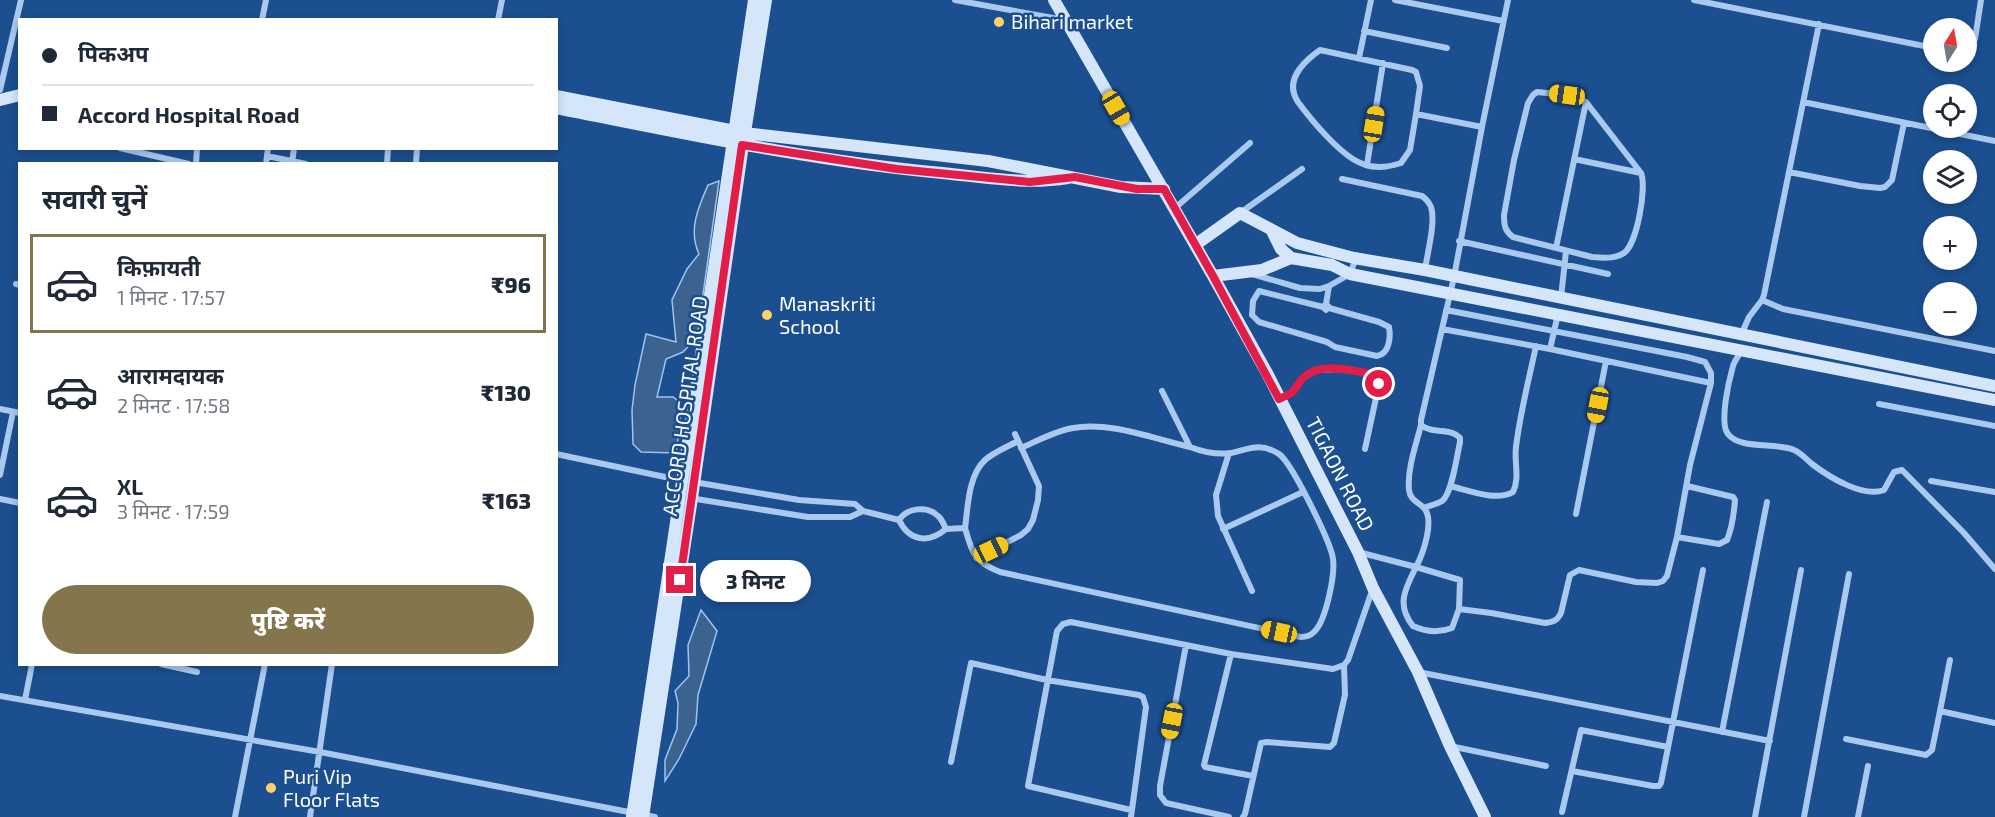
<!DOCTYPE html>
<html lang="hi">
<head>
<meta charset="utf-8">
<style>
  body { margin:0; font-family:"Exo 2","Noto Sans Devanagari",sans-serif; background:#f2f2f3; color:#1f2937; height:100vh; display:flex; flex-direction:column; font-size:22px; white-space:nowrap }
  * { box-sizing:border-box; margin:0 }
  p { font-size:20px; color:#747a83 }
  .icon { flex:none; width:33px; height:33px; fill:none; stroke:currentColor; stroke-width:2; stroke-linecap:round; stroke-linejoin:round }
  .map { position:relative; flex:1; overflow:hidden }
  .panel { position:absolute; left:18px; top:162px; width:540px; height:504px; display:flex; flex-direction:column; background:#fff; border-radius:0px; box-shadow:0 3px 9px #0003 }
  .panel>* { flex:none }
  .top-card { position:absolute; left:18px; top:18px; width:540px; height:132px; border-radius:0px; box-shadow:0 3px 9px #0003; display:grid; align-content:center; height:132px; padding:0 24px; background:#fff }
  .needle { width:39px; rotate:11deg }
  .fabs { position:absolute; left:1923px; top:18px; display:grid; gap:12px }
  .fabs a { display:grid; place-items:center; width:54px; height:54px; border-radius:50%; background:#fff; box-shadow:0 3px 9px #0003; font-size:30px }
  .end { position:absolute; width:27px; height:27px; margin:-14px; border:8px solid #e11d48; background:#fff; box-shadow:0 0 0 3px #fff }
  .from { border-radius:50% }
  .bubble { position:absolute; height:42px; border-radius:21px; background:#fff; box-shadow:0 3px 9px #0003; font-size:20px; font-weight:800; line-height:42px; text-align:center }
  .car { position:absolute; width:18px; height:36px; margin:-18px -9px; border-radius:8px; box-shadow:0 0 4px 2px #0007; background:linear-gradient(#f5c518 24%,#345 0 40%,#f5c518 0 76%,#345 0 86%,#f5c518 0) }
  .top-card b { display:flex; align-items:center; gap:21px; height:57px; font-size:22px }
  .top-card b+b { border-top:2px solid #e0e1e3 }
  .top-card i { width:15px; height:15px; background:#1f2937 }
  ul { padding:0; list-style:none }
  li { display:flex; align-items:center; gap:18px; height:99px; margin:0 12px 9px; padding:0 12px; border:3px solid transparent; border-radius:0px }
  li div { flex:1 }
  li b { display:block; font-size:22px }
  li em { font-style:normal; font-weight:800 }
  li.current { border-color:#84754c }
  li>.icon { width:54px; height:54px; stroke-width:1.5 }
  h2 { padding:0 24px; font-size:27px; line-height:72px }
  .cta { display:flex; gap:12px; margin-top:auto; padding:12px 24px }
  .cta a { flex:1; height:69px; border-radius:36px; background:#84754c; color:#fff; font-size:24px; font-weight:800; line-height:69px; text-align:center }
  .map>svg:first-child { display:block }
</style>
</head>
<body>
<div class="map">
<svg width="1995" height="817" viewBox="0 0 1995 817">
  <rect width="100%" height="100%" fill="#1b4f8f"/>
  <path fill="#3c6290" stroke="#9cc4f0" stroke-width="1.5" d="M 719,181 L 697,337 L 683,352 L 666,359 L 657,397 L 673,397 L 681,403 L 680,425 L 676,453 L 641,452 L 633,444 L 632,410 L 635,385 L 646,334 L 676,342 L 672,300 L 687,269 L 699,254 C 688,230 698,208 708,185 Z
    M 701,610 L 717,631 L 698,695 L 696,724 L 679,759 L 665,781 L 665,760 L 677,729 L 678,703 L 675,691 L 689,676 L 688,645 Z"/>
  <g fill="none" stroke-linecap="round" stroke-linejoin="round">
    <path stroke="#a9c9ee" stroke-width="6" d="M 955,0 L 1064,20
      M 1395,0 L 1503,21
      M 1694,0 L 1934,48
      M 262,20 L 266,0
      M 498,20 L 502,0
      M 1364,31 L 1447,48
      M 1320,50 L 1412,70 L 1416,72 L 1420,86 L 1416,114 L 1410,150 L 1401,163 C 1389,167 1375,169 1363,164 C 1342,157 1312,121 1298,102 C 1284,81 1303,62 1320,50 Z
      M 1966,52 L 1975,39 L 1981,0
      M 1359,58 L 1371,0
      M 0,90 L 21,0
      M 1537,92 L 1567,95 L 1586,102 L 1641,173 C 1647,187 1637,244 1624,253 C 1615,259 1603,258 1592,257 L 1513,237 C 1505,231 1504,226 1504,215 L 1514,160 L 1528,103 L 1533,95 Z
      M 1803,102 L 1995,141
      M 1416,114 L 1482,127
      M 120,148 L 189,164
      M 267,156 L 306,164
      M 1574,159 L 1641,173
      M 292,163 L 294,148
      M 196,164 L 197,148
      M 266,164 L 268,148
      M 387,164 L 388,148
      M 416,164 L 417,148
      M 1367,165 L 1383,63
      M 1789,172 L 1860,186 L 1880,188 L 1885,187 L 1892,180 L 1904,123
      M 1342,179 L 1422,196 C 1426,199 1429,202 1431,207 C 1436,222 1427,254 1425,270
      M 1175,208 L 1250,143
      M 1240,213 L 1302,169
      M 1459,241 L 1608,274
      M 1556,248 L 1586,102
      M 1252,274 L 1300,288 L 1320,289 L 1329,286 L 1350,274 L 1356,258
      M 16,284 L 20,285
      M 1561,298 L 1566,251
      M 1762,300 L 1783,309 L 1995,351
      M 1326,304 L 1329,307 L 1326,310 L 1323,307 Z
      M 1326,304 L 1329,286
      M 1323,307 L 1259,291 L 1253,301 L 1252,315 L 1259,322 L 1327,342 L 1335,347 L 1377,356 C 1389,354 1391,338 1389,327 L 1379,322 L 1329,308
      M 1442,329 L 1550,349 L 1711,383
      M 1741,335 L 1749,317 L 1762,300 L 1764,295 L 1819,24
      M 1550,349 L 1558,314
      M 1742,350 C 1739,355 1735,360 1733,366 C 1729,380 1719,423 1728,434 C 1740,450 1776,442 1794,450 C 1801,453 1806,459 1812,464 C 1829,477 1863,498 1884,490 L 1894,472 L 1902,470 L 1964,533 L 1995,569
      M 1280,399 L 1292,392 L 1301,380 L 1315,370 L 1339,369 L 1373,374 L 1377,378 L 1379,384 L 1365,449
      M 1879,404 L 1995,426
      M 0,409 L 20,413
      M 1421,425 C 1416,445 1407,469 1409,490 C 1410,500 1418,502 1424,508 C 1435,520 1423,554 1416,567 L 1460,580 L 1459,609
      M 1021,448 C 1037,441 1055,431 1073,428 C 1109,421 1154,439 1190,447
      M 1229,453 L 1216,495 L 1218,516 L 1252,591
      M 556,454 L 684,481
      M 0,475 L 13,412
      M 1931,481 L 1995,492
      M 1450,486 C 1468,490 1496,502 1513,492 C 1520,478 1514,462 1516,447 C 1520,413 1529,379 1536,346
      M 690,498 L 808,517 L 850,517 L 863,511 L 855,504 L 799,500 L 694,482
      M 0,499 L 20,503
      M 1424,508 C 1429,506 1437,504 1442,501 C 1452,494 1457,455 1460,442 L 1460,438 C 1450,427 1433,435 1421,425 L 1421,420 L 1454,277 L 1482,127 L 1508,0
      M 863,511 L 899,520 C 909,541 928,544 946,529 C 944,525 942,519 938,516 C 927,505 907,508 899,520
      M 1576,514 L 1606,361
      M 965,528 C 968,507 968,476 985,460 C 994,452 1007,447 1018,441
      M 946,529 L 965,528 C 972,553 974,562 1000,572 L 1301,637 C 1306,637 1310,636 1314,632 C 1326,621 1337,570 1332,554 C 1327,536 1292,463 1279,454 C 1261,442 1249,449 1231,453 C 1217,455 1203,452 1190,447 L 1162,391
      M 1223,529 L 1303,492
      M 1677,537 L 1719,544 L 1727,540 C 1732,528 1734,513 1735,500 L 1733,497 L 1687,486
      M 1358,552 L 1416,567 C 1405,589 1396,605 1413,626 C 1426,632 1439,633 1452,628 L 1459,609 L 1491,613 L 1545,623 C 1553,622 1557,621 1561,613 L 1570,575 L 1579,570 L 1636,582 L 1657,583 L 1663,581 L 1667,576 L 1677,537 L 1690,465 L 1711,383 L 1711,373 L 1705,362 L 1687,357 L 1446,310
      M 976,558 L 1021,535 L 1028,529 L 1033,520 L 1038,500 L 1039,486 L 1015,434
      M 1186,645 L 1160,786 L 1160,795 L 1166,803 L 1229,817
      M 1231,654 L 1204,765 L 1205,767 L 1253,776
      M 161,664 L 197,672
      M 1418,672 L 1770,741
      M 0,696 L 320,752 L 634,813
      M 25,700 L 32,664
      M 1940,711 L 1950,660
      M 1722,732 L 1767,502
      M 1846,739 L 1926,755 L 1932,750 L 1940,711 L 1995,723
      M 1450,746 L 1546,766
      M 951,762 L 971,663 L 1047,680 L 1139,695 L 1143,697 L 1146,707 L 1131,817
      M 1572,771 L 1653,786 L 1659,786 L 1661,783 L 1703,570
      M 1131,810 L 1028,786 L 1057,631 L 1063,624 L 1071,622 L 1231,654 L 1333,669 L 1344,665 L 1348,660 L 1373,588
      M 1562,812 L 1581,730 L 1668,747
      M 644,815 L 655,817
      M 235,817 L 265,664
      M 310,817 L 332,664
      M 1243,817 L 1245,814 L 1261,743 L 1267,742 L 1330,747 L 1334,743 L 1345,695 L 1344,665
      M 1755,817 L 1801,570
      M 1804,817 L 1849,574
      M 1858,817 L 1868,766"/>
    <path stroke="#d6e6fa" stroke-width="12" d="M 1054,0 L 1213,276 L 1267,373 L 1358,552 L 1373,588 L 1418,672 L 1450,746 L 1485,817
      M 556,96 L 745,133 L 988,161 L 1121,187 L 1164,189
      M 0,100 L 20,95
      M 556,108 C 684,133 812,161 942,173 C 984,177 1025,185 1068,178
      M 1272,231 L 1281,249 L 1291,258 L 1332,265 L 1350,274 L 1995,400
      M 1195,245 L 1240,213 L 1297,243 L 1354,258 L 1425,270 L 1995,386
      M 1213,276 L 1262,270 L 1291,258
      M 632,817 L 754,0
      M 643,817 L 692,498 L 743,145 L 766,0"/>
  </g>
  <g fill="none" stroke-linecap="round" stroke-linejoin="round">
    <path stroke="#e11d48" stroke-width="8" d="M 680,580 L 742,145 L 897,169 L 1030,182 L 1075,177 L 1137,189 L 1164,189 L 1213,276 L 1279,399 C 1283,397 1289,395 1292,392 C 1297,388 1299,381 1304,377 C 1322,361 1352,371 1373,374 L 1377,378 L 1379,384"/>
  </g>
  <g fill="#ffd166" stroke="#1b4f8f" stroke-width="2">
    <circle cx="999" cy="22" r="6"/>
    <circle cx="767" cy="315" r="6"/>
    <circle cx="271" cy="788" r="6"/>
  </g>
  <g text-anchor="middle" stroke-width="5" stroke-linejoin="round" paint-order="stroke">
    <g font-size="20" fill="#fff" stroke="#1b4f8f" text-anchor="start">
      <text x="1011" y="29">Bihari market</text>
      <text x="779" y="311">Manaskriti<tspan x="779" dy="23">School</tspan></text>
      <text x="283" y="784">Puri Vip<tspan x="283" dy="23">Floor Flats</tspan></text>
    </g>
    <g font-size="20" fill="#fff" stroke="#1b4f8f">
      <text transform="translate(685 406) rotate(-82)" y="7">ACCORD HOSPITAL ROAD</text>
      <text transform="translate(1340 474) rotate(63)" y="7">TIGAON ROAD</text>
    </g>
  </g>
</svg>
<div class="fabs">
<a><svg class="needle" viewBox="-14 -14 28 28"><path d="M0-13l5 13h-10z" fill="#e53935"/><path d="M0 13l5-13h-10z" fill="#747a83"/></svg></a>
<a><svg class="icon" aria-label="locate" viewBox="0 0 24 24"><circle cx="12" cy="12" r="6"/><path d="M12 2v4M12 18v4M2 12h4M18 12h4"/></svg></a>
<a><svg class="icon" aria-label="layers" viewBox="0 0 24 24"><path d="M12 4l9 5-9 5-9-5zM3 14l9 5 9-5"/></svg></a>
<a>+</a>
<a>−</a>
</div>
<i class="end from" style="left:1379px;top:384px"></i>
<i class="end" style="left:680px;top:580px"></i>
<div class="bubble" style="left:700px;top:560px;width:111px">3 मिनट</div>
<i class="car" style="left:1567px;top:95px;rotate:278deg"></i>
<i class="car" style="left:1116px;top:108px;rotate:150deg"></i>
<i class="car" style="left:1374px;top:124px;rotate:9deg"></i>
<i class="car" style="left:1598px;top:405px;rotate:191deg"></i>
<i class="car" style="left:991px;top:550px;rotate:65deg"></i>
<i class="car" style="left:1279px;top:632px;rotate:282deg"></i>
<i class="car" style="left:1172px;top:721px;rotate:191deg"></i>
<div class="top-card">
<b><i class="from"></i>पिकअप</b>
<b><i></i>Accord Hospital Road</b>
</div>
<section class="panel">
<h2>सवारी चुनें</h2>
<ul>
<li class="current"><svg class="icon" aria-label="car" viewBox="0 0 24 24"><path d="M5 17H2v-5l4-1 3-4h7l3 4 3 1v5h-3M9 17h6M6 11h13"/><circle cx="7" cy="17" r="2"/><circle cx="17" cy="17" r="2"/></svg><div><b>किफ़ायती</b><p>1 मिनट · 17:57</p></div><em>₹96</em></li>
<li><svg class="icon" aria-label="car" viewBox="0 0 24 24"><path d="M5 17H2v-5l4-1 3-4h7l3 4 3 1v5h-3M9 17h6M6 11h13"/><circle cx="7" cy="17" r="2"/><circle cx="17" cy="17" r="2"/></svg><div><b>आरामदायक</b><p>2 मिनट · 17:58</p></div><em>₹130</em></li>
<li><svg class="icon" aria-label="car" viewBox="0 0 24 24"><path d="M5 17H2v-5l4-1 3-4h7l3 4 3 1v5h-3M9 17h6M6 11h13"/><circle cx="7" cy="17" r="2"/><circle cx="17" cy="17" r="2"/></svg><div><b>XL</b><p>3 मिनट · 17:59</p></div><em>₹163</em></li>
</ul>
<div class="cta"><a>पुष्टि करें</a></div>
</section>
</div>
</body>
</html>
